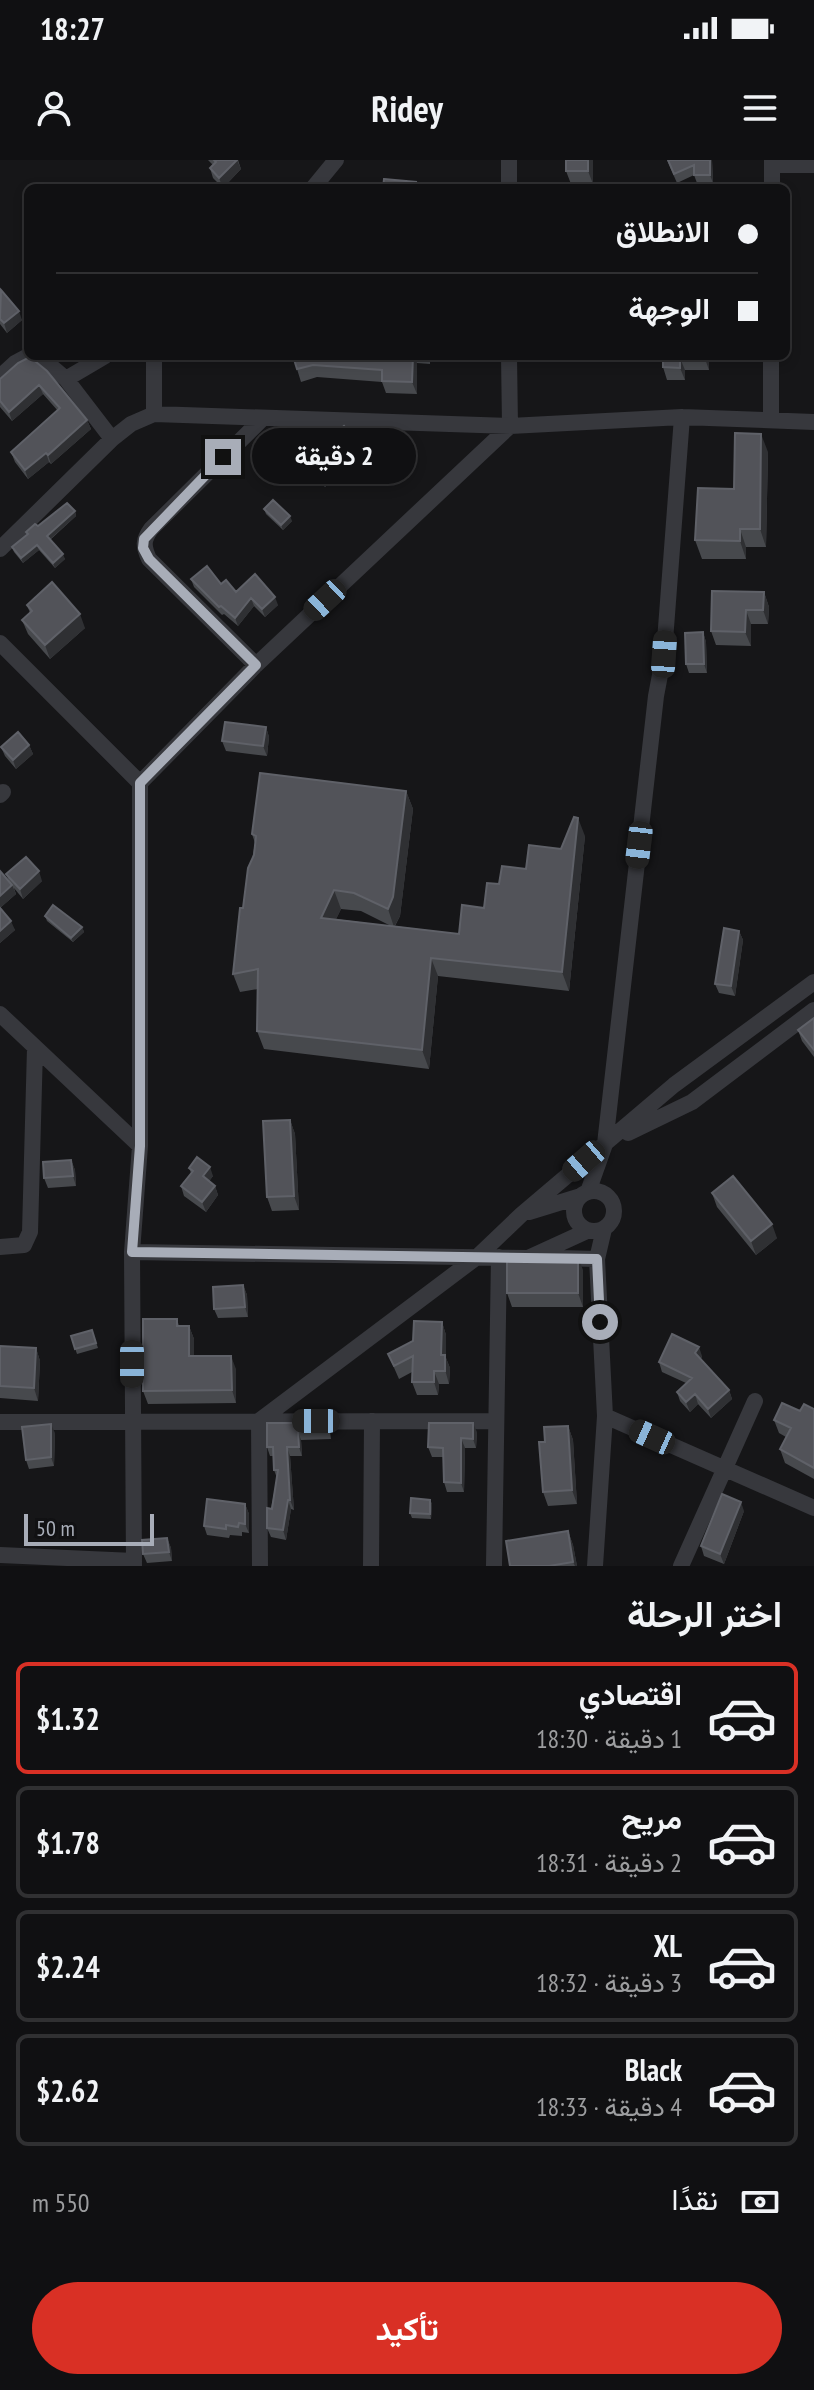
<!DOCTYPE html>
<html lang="ar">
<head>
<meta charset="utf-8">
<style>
  body { margin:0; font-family:"PT Sans Narrow",Vazirmatn,sans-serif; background:#1e1e20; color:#f1f3f6; direction:rtl; height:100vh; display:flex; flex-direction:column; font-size:30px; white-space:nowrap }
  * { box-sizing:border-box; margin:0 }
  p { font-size:26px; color:#9c9d9f }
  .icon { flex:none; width:44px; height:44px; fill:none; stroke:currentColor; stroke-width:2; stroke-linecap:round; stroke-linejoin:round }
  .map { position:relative; height:1406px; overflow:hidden; direction:ltr }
  .details { display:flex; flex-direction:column; background:#101012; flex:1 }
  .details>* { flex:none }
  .banner { position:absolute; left:24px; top:24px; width:766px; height:176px; border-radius:12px; box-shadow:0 4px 12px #0003,0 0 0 2px #303032; direction:rtl; display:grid; align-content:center; height:176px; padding:0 32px; background:#101012 }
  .scale { position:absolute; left:24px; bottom:20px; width:130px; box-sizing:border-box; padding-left:8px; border:4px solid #a8adb8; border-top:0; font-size:22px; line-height:28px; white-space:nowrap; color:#a8adb8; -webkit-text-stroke:6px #111113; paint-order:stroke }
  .end { position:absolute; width:36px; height:36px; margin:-18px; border:10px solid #a8adb8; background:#111; box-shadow:0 0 0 4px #111 }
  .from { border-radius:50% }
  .bubble { position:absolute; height:56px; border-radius:28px; background:#101012; box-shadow:0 4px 12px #0003,0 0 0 2px #303032; font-size:26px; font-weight:700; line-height:56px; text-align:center; direction:rtl }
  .car { position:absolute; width:24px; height:48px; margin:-24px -12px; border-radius:10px; box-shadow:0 0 6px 2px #0007; background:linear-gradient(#222 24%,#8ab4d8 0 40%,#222 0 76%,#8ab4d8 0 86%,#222 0) }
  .banner b { display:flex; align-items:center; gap:28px; height:76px; font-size:30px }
  .banner b+b { border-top:2px solid #303032 }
  .banner i { width:20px; height:20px; background:#f1f3f6 }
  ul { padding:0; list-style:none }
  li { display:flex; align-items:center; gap:24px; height:112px; margin:0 16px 12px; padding:0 16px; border:4px solid #303032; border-radius:12px }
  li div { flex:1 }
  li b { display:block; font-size:30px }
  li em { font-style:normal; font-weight:700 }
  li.current { border-color:#d93025 }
  li>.icon { width:72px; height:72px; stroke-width:1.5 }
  h2 { padding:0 32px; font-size:36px; line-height:96px }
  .pay { display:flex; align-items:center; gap:20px; height:88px; padding:0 32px; font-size:30px }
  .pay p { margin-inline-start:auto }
  .button { display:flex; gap:16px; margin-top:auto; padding:16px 32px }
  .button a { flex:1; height:92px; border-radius:48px; background:#d93025; color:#fff; font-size:32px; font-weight:700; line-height:92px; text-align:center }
  .status { display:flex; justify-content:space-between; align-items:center; height:56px; padding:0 40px; background:#101012; direction:ltr }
  .status svg { height:22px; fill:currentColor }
  header { display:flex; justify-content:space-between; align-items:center; height:104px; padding:0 32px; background:#101012; font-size:36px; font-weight:700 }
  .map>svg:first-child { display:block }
</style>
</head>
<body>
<div class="status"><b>18:27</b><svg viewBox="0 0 49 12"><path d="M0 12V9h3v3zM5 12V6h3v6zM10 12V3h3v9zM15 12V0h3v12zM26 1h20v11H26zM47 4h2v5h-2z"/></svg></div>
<header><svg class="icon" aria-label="menu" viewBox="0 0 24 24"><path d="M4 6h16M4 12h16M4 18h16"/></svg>Ridey<svg class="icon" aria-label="person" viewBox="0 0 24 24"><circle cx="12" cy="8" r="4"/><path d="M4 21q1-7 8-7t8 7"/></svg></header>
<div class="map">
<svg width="814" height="1406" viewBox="0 0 814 1406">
  <rect width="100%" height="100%" fill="#161618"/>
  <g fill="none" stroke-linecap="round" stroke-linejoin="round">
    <path stroke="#37383d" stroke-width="16" d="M 772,5 L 814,5
      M 313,28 L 336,0
      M 509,28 L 509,0
      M 772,28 L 772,0
      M 39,196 L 66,219
      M 105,196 L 66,219 L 112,279
      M 0,217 L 15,203 L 28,196
      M 154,254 L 154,196
      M 771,260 L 771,196
      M 0,389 L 112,279 L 131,264 L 154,254 L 510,266 L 509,196
      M 0,483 L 140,623
      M 256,505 L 149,399 C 143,386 143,380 151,369 L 263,258
      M 0,635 L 3,632
      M 0,854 L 140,986
      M 628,973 L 692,942 L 814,850
      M574 1051a20 20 0 1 1 40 0a20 20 0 1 1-40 0Z
      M 588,1032 L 605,984 L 656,536 L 664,494 L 682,257
      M 529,1052 L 581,1036
      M 0,1087 L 24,1085 L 30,1072 L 35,888
      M 132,1092 L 527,1098
      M 528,1098 L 587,1071
      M 558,1098 L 597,1099
      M 605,1256 L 814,1348
      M 0,1262 L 495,1261
      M 0,1395 L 134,1401
      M 134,1406 L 132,1092 L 140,986 L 140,623 L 256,505 L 510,266 L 682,257 L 814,262
      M 260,1406 L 259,1261 L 477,1097 L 522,1054 L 674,925 L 814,822
      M 371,1406 L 372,1261
      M 494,1406 L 499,1097
      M 595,1406 L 605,1256 L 597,1099 L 604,1069
      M 681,1406 L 755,1241"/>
  </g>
  <path fill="#47494d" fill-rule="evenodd" d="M 208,0 L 238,0 L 241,9 L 223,28 L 213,18 L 210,8 L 213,5 Z
    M 593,0 L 593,24 L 571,24 L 566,11 Z
    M 667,0 L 712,0 L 713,23 L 697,23 L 694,15 L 677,23 Z
    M 0,131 L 22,160 L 7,173 L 0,164 Z
    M 293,196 L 430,196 L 430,204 L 417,203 L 417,234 L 386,233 L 382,222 L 317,217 L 301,222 Z
    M 663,196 L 725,196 L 725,200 L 709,200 L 709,210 L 685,210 L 685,220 L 667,220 L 663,207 Z
    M 18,203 L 87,260 L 91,269 L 51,304 L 49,302 L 28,319 L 15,302 L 11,292 L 58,251 L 43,234 L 12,261 L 0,247 L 0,219 Z
    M 288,283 L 319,288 L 364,293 L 325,327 L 291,291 Z
    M 768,292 L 766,387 L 746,387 L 746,399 L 702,399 L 695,380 L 734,329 Z
    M 264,349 L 292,361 L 283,370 L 266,354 Z
    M 75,351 L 76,356 L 50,380 L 65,399 L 55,408 L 39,390 L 23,403 L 14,392 L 12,387 L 27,375 L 26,372 Z
    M 191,419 L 221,424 L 236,432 L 278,445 L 265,457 L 254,446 L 238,466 L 224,454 L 222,455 L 194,427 Z
    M 764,432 L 769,447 L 768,464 L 751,464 L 751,486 L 716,485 L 711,471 Z
    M 27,445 L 85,468 L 50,499 L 28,474 L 22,460 L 30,453 Z
    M 703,472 L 706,482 L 707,513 L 689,513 L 686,504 Z
    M 266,567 L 269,577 L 267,596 L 226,591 L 222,581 Z
    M 29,585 L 33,594 L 16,609 L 5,596 L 1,587 Z
    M 406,631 L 413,649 L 400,756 L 395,766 L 459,774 L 484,748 L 499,724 L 585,676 L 569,831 L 438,816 L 429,909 L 264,889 L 257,871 L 258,829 L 240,832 L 233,814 L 243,748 L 255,683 L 252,674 ZM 341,749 L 361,751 L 391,766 L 336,759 Z
    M 0,711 L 9,721 L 6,714 L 42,721 L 23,739 L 14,728 L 16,734 L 0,748 L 15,770 L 0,783 Z
    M 45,756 L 82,767 L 84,772 L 73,782 L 47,761 Z
    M 739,771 L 743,780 L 735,836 L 719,833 L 715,824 Z
    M 814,858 L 814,897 L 802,881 L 798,870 Z
    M 290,960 L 295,974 L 299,1050 L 272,1051 L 267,1037 Z
    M 71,1000 L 75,1010 L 76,1026 L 48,1028 L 44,1018 Z
    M 189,1008 L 213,1016 L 209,1021 L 215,1026 L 218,1035 L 206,1052 L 184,1036 L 181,1026 L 191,1013 Z
    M 712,1033 L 777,1078 L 756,1095 L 717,1047 Z
    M 583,1110 L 583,1147 L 512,1147 L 507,1133 Z
    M 243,1125 L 247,1135 L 248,1157 L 218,1158 L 214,1149 Z
    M 177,1159 L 179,1166 L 189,1166 L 194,1179 L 194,1196 L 236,1209 L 236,1243 L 148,1244 L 143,1231 Z
    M 442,1162 L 446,1175 L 446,1198 L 450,1208 L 449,1224 L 439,1224 L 438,1235 L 417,1235 L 412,1222 L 412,1212 L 399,1219 L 388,1194 L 413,1181 Z
    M 92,1170 L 98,1188 L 77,1194 L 71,1176 Z
    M 0,1186 L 36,1188 L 40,1201 L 38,1241 L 0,1238 Z
    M 702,1196 L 701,1199 L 729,1230 L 732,1239 L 711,1258 L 698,1244 L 690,1252 L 680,1241 L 677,1232 L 686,1223 L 662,1212 L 659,1202 Z
    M 814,1249 L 814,1319 L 785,1303 L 780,1289 L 786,1277 L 779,1273 L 774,1260 L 800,1251 Z
    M 267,1263 L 327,1263 L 330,1272 L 331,1279 L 301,1280 L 302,1296 L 290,1296 L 294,1350 L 291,1349 L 286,1380 L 271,1377 L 267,1368 L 277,1318 L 274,1310 L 273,1296 L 270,1296 L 267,1287 Z
    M 568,1266 L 573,1280 L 577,1344 L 548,1346 L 543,1332 L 545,1282 Z
    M 477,1272 L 476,1288 L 465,1288 L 464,1332 L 447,1332 L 444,1322 L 443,1297 L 432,1297 L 428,1287 Z
    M 55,1273 L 54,1306 L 29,1309 L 26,1300 Z
    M 430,1340 L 432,1344 L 431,1359 L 412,1358 L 410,1353 Z
    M 245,1344 L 249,1354 L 249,1373 L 242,1372 L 242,1376 L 230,1375 L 229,1378 L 207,1375 L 204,1366 Z
    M 744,1351 L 724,1404 L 704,1396 L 701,1386 Z
    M 568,1371 L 573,1385 L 577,1406 L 510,1406 Z
    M 167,1378 L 171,1388 L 172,1401 L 147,1403 L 143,1394 Z"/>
  <path fill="#2f3033" d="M 237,0 L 241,9 L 223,28 L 219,18 Z
    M 588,0 L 593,0 L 593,24 L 588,11 Z
    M 710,0 L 712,0 L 713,23 L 710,15 Z
    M 19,151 L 22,160 L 7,173 L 4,163 Z
    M 413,196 L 414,196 L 417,203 L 417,234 L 412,222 Z
    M 704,196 L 707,196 L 709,200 L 709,210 Z
    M 680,198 L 685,210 L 685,220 L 680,208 Z
    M 39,225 L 43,234 L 12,261 L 9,252 Z
    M 87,260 L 91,269 L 51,304 L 48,295 Z
    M 761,274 L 768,292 L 766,387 L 760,369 Z
    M 361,285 L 364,293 L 325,327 L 322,319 Z
    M 46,293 L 49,302 L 28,319 L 25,310 Z
    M 75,351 L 76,356 L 48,381 L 47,376 Z
    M 290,356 L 292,361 L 283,370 L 281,365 Z
    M 740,369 L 746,387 L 746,399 L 740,381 Z
    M 37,385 L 39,390 L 23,403 L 21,398 Z
    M 63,394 L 65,399 L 55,408 L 53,403 Z
    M 764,432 L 769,447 L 768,464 L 763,450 Z
    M 275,437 L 278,445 L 265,457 L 262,449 Z
    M 251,438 L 254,446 L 238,466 L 235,458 Z
    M 746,450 L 751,464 L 751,486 L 745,472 Z
    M 80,454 L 85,468 L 50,499 L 45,485 Z
    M 703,472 L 706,482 L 707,513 L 704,504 Z
    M 266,567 L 269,577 L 267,596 L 263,586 Z
    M 29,585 L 33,594 L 16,609 L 13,600 Z
    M 406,631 L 413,649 L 400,756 L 394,767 L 388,749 Z
    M 578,658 L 585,676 L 569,831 L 562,812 Z
    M 39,711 L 42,721 L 23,739 L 20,729 Z
    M 12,725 L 16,734 L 0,748 L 0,736 Z
    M 334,730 L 341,749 L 328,776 L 321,758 Z
    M 11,761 L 15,770 L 0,783 L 0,771 Z
    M 82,767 L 84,772 L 73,782 L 71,778 Z
    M 739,771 L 743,780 L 735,836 L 731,826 Z
    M 431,798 L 438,816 L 429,909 L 422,890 Z
    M 290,960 L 295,974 L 299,1050 L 294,1036 Z
    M 71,1000 L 75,1010 L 76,1026 L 73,1016 Z
    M 210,1007 L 213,1016 L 206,1026 L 203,1016 Z
    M 215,1026 L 218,1035 L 206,1052 L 202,1042 Z
    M 772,1064 L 777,1078 L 756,1095 L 751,1081 Z
    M 578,1096 L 583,1110 L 583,1147 L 578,1133 Z
    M 243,1125 L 247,1135 L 248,1157 L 245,1147 Z
    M 442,1162 L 446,1175 L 446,1198 L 450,1208 L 449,1224 L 441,1195 Z
    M 189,1166 L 194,1179 L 194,1209 L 189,1196 Z
    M 699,1187 L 702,1196 L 699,1203 L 695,1193 Z
    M 36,1188 L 40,1201 L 38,1241 L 34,1228 Z
    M 231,1196 L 236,1209 L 236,1243 L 232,1230 Z
    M 434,1211 L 439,1224 L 438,1235 L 434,1222 Z
    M 729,1230 L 732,1239 L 711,1258 L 708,1249 Z
    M 695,1234 L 698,1244 L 690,1252 L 686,1242 Z
    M 473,1263 L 477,1272 L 476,1288 L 473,1279 Z
    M 51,1264 L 55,1273 L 54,1306 L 51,1297 Z
    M 568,1266 L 573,1280 L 577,1344 L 572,1330 Z
    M 298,1271 L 301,1280 L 302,1296 L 299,1287 Z
    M 461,1278 L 465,1288 L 464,1332 L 461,1323 Z
    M 287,1287 L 290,1296 L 294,1350 L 290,1340 Z
    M 288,1340 L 291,1349 L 286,1380 L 283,1370 Z
    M 430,1340 L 432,1344 L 431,1359 L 430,1354 Z
    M 741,1342 L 744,1351 L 724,1404 L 720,1394 Z
    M 245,1344 L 249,1354 L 249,1373 L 245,1364 Z
    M 568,1371 L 573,1385 L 577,1406 L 575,1406 L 573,1402 Z
    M 167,1378 L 171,1388 L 172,1401 L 169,1392 Z"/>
  <path fill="#525359" stroke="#5f6168" stroke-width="2" d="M 214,0 L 237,0 L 219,18 L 210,8 L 216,2 Z
    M 566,0 L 588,0 L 588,11 L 566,11 Z
    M 668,0 L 710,0 L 710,15 L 694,15 L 694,5 L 674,14 Z
    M 384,19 L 416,22 L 415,28 L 383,28 Z
    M 1,130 L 19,151 L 4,163 L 0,159 Z
    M 293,196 L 413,196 L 412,222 L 382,221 L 382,210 L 313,205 L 297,209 Z
    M 663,196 L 704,196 L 704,198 L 680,198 L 680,208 L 663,207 Z
    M 30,197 L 47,211 L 87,260 L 48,295 L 46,293 L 25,310 L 11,292 L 60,248 L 39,225 L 9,252 L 0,241 L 0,219 L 18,203 Z
    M 344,266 L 361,285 L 322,319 L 288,283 L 302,270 L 319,288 Z
    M 735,273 L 761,274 L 760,369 L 740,369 L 740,381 L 695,380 L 698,328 L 734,329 Z
    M 273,340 L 290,356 L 281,365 L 264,349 Z
    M 67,343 L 75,351 L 47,376 L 63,394 L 53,403 L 37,385 L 21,398 L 12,387 L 28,374 L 26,372 L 35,364 L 38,366 Z
    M 207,406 L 221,424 L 226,420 L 236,432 L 255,414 L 275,437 L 262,449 L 251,438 L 235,458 L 221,446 L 219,447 L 191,419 Z
    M 52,422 L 80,454 L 45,485 L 22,460 L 32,451 L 27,445 Z
    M 712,431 L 764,432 L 763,450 L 746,450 L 745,472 L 711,471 Z
    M 703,472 L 704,504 L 686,504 L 685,473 Z
    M 225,562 L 266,567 L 263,586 L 222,581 Z
    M 18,572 L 29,585 L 13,600 L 1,587 Z
    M 260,613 L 406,631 L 393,737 L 388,749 L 354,733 L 334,730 L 321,758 L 459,774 L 462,745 L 484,748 L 487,723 L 499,724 L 502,706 L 526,709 L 529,685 L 561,689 L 574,657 L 578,658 L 562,812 L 431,798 L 422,890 L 257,871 L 258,809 L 233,814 L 240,748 L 243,748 L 248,708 L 254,695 L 256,676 L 252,674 Z
    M 26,697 L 39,711 L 20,729 L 6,714 Z
    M 0,711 L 12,725 L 0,736 Z
    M 53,745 L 82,767 L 71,778 L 45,756 Z
    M 0,748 L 11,761 L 0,771 Z
    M 724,768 L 739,771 L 731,826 L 715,824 Z
    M 814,858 L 814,890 L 798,870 Z
    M 290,960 L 294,1036 L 267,1037 L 263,961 Z
    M 197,997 L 210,1007 L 203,1016 L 215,1026 L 202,1042 L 181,1026 L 193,1011 L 189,1008 Z
    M 71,1000 L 73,1016 L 44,1018 L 43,1002 Z
    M 733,1016 L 772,1064 L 751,1081 L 712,1033 Z
    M 507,1095 L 578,1096 L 578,1133 L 507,1133 Z
    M 243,1125 L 245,1147 L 214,1149 L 213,1127 Z
    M 143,1159 L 177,1159 L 177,1166 L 189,1166 L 189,1196 L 231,1196 L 232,1230 L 143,1231 Z
    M 414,1161 L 442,1162 L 441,1195 L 445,1195 L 445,1211 L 434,1211 L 434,1222 L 412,1222 L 413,1196 L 394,1206 L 388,1194 L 413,1181 Z
    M 92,1170 L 96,1183 L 75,1189 L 71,1176 Z
    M 672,1174 L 699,1187 L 695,1193 L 729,1230 L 708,1249 L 695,1234 L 686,1242 L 677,1232 L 692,1218 L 659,1202 Z
    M 0,1186 L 36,1188 L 34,1228 L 0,1226 Z
    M 782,1243 L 800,1251 L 804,1244 L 814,1249 L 814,1308 L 780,1289 L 791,1268 L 774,1260 Z
    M 267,1263 L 327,1263 L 328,1269 L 298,1271 L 299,1287 L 287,1287 L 290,1340 L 288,1340 L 283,1370 L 267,1368 L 267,1348 L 272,1349 L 278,1310 L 274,1310 L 273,1287 L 267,1287 Z
    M 429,1263 L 473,1263 L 473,1279 L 461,1278 L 461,1323 L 444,1322 L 443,1288 L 428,1287 Z
    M 51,1264 L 51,1297 L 26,1300 L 22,1267 Z
    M 568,1266 L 572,1330 L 543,1332 L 539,1282 L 545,1282 L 544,1267 Z
    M 722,1334 L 741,1342 L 720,1394 L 701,1386 Z
    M 411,1338 L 430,1340 L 430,1354 L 410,1353 Z
    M 207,1339 L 245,1344 L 245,1364 L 239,1363 L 238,1367 L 226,1365 L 226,1369 L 204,1366 Z
    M 568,1371 L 573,1402 L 549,1406 L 510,1406 L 506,1381 Z
    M 167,1378 L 169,1392 L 143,1394 L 142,1380 Z"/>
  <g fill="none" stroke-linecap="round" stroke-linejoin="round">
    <path stroke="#a8adb8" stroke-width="10" d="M 223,297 L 144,379 L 143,388 L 149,399 L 256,505 L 140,623 L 140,986 L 132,1092 L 597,1099 L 600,1162"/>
  </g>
</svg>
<div class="scale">50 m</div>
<i class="end from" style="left:600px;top:1162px"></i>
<i class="end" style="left:223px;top:297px"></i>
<div class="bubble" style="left:252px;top:268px;width:164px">2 دقيقة</div>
<i class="car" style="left:325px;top:440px;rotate:227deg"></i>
<i class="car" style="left:664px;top:494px;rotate:4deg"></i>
<i class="car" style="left:639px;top:685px;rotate:187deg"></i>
<i class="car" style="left:584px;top:1001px;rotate:229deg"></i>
<i class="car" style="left:132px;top:1204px;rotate:180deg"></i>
<i class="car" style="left:316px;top:1261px;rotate:270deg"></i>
<i class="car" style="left:652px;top:1277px;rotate:294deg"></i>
<div class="banner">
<b><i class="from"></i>الانطلاق</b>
<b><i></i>الوجهة</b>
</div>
</div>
<section class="details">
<h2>اختر الرحلة</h2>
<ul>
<li class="current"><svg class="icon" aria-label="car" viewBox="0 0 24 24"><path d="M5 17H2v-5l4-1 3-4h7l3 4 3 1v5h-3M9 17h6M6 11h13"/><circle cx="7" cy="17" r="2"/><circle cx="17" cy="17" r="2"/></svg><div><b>اقتصادي</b><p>1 دقيقة · 18:30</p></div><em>$1.32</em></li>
<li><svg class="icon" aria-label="car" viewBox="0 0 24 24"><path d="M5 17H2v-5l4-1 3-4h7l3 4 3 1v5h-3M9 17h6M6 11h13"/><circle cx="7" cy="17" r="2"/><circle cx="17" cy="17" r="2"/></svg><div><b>مريح</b><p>2 دقيقة · 18:31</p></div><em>$1.78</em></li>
<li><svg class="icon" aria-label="car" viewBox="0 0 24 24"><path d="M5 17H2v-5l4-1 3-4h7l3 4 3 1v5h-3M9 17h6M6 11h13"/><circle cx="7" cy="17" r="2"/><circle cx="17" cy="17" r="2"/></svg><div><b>XL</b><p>3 دقيقة · 18:32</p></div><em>$2.24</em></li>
<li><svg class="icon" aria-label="car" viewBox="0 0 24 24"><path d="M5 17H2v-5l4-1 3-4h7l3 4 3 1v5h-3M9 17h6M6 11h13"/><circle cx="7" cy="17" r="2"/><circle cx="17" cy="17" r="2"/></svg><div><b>Black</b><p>4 دقيقة · 18:33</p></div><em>$2.62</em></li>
</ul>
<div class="pay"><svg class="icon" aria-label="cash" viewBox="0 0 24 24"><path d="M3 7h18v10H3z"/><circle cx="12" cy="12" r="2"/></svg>نقدًا<p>550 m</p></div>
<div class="button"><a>تأكيد</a></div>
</section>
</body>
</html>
